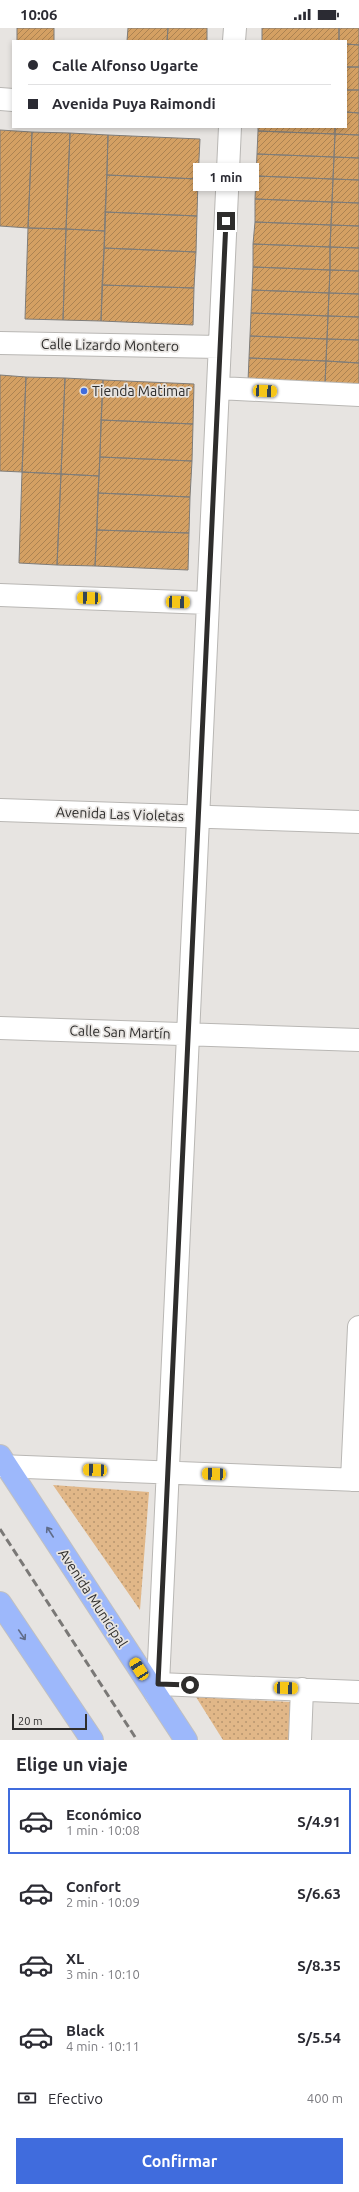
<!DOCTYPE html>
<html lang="es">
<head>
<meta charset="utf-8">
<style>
  body { margin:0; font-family:Ubuntu,sans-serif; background:#f7f7f7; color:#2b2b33; height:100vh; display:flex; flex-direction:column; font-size:15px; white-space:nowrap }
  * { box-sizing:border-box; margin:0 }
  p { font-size:13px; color:#7c7c81 }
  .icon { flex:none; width:22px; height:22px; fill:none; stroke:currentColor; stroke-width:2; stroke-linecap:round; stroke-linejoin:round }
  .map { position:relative; height:1712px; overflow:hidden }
  .drawer { display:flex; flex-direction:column; background:#fff; flex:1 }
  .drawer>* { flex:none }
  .hud { position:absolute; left:12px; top:12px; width:335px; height:88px; border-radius:0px; box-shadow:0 2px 6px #0003; display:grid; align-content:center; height:88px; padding:0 16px; background:#fff }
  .scale { position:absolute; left:12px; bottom:10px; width:75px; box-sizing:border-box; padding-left:4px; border:2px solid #2e2d2c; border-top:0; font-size:11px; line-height:14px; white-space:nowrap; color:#2e2d2c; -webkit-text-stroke:3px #e7e4e1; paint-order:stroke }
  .end { position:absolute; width:18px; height:18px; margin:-9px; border:5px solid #2e2d2c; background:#fff; box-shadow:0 0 0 2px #fff }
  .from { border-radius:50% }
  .bubble { position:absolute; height:28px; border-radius:0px; background:#fff; box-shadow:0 2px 6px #0003; font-size:13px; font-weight:600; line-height:28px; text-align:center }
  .car { position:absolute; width:12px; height:24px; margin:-12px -6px; border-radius:5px; box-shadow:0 0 3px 1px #0007; background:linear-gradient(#f5c518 24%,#345 0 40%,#f5c518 0 76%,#345 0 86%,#f5c518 0) }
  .hud b { display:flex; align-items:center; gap:14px; height:38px; font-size:15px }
  .hud b+b { border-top:1px solid #e1e1e2 }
  .hud i { width:10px; height:10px; background:#2b2b33 }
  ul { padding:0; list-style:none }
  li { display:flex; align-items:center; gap:12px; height:66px; margin:0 8px 6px; padding:0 8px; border:2px solid transparent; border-radius:0px }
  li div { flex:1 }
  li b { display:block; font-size:15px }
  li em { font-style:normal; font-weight:600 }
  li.active { border-color:#406cdd }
  li>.icon { width:36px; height:36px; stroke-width:1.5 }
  h2 { padding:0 16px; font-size:18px; line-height:48px }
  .pay { display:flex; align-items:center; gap:10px; height:44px; padding:0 16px; font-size:15px }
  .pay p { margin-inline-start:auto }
  .cta { display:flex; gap:8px; margin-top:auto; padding:8px 16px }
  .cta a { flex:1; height:46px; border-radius:0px; background:#406cdd; color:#fff; font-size:16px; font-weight:600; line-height:46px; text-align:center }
  .status { display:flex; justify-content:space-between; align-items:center; height:28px; padding:0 20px; background:#fff; direction:ltr }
  .status svg { height:11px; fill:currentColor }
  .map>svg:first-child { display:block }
</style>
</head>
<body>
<div class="status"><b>10:06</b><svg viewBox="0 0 49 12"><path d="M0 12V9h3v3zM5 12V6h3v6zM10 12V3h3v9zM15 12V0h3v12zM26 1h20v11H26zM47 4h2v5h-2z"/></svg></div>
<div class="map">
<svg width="359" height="1712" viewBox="0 0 359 1712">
  <defs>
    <pattern id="grass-dots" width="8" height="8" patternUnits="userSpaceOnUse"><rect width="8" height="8" fill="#e1b788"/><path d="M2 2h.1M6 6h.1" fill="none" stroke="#b7956f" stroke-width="1.8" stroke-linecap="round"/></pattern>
    <pattern id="building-hatch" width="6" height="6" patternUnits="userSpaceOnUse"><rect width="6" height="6" fill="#d4a063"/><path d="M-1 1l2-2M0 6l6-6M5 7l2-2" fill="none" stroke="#ac8352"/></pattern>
  </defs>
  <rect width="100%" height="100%" fill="#e7e4e1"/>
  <path fill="url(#grass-dots)" d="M 53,1457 L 149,1464 L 140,1582 Z
    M 196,1669 L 291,1674 L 290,1712 L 223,1712 Z"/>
  <path fill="url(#building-hatch)" stroke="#7f7d7a" d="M 17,0 L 54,0 L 54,13 L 17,13 Z
    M 128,0 L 168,0 L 167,13 L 127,13 Z
    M 168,0 L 207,0 L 207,13 L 167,13 Z
    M 262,0 L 339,0 L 339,13 L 262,13 Z
    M 339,0 L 359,0 L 359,17 L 346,16 L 346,13 L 339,13 Z
    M 346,16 L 359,17 L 359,39 L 346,39 Z
    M 346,39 L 359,39 L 359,62 L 346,62 Z
    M 346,62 L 359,62 L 359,85 L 346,84 Z
    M 346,84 L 359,85 L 359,107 L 335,106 L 335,99 L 346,99 Z
    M 258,99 L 335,99 L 335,106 L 258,103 Z
    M 0,102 L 32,104 L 28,200 L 0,198 Z
    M 258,103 L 335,106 L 334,129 L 257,126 Z
    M 32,104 L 70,105 L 66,201 L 28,200 Z
    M 70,105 L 108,107 L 105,203 L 66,201 Z
    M 335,106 L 359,107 L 359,130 L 334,129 Z
    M 108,107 L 200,111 L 198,151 L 107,147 Z
    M 257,126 L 334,129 L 333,151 L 256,148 Z
    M 334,129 L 359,130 L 359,152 L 333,151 Z
    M 107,147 L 198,151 L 197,188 L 105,184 Z
    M 256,148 L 333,151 L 332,174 L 255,171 Z
    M 333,151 L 359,152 L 359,175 L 332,174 Z
    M 255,171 L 332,174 L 331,197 L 255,194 Z
    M 332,174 L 359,175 L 359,198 L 331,197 Z
    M 105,184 L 197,188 L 196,224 L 104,220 Z
    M 255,194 L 331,197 L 330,219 L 253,216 Z
    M 331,197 L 359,198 L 359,220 L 330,219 Z
    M 28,200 L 66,201 L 63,292 L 25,291 Z
    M 66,201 L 105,203 L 101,293 L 63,292 Z
    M 253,216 L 330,219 L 330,242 L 253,239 Z
    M 330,219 L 359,220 L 359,243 L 330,242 Z
    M 104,220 L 196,224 L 194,260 L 102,257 Z
    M 253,239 L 330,242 L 329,265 L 252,262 Z
    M 330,242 L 359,243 L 359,266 L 329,265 Z
    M 102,257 L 194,260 L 193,297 L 101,293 Z
    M 252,262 L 329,265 L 328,288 L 251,285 Z
    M 329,265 L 359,266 L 359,289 L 328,288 Z
    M 251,285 L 328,288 L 327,311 L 250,308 Z
    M 328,288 L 359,289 L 359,312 L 327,311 Z
    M 250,308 L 327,311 L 326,333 L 249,330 Z
    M 327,311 L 359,312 L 359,335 L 326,333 Z
    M 249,330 L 326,333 L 325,356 L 248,353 Z
    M 326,333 L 359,335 L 359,358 L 325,356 Z
    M 0,347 L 26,349 L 22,444 L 0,443 Z
    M 26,349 L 65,350 L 61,446 L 22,444 Z
    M 65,350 L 103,352 L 99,448 L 61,446 Z
    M 103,352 L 194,356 L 193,396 L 101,392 Z
    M 101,392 L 193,396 L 192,433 L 100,429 Z
    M 100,429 L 192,433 L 190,469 L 98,465 Z
    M 22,444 L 61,446 L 57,537 L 19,535 Z
    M 61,446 L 99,448 L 95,538 L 57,537 Z
    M 98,465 L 190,469 L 189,505 L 97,502 Z
    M 97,502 L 189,505 L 188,542 L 95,538 Z"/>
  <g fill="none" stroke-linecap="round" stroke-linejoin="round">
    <defs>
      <path id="minor" d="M 234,13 L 235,0
        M 0,71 L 13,72
        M 0,315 L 220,319
        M 218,360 L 359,367
        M 0,567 L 208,575
        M 0,782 L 359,794
        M 0,1000 L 359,1012
        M 0,1438 L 359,1452
        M 352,1452 L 359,1299
        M 158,1656 L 359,1664
        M 156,1666 L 158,1656 L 230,99
        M 300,1712 L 302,1661"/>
      <path id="major" d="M 0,1428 L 186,1712
        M 0,1575 L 92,1712"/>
    </defs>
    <use href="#minor" stroke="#b9b7b4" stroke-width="24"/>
    <use href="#major" stroke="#c0c0c0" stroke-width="24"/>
    <use href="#minor" stroke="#fff" stroke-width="22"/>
    <use href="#major" stroke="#9db8fb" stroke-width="22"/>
    <path stroke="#7a7876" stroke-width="3" stroke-dasharray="8 4" stroke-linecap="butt" d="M 0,1501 L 137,1712"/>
  </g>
  <defs><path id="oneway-shaft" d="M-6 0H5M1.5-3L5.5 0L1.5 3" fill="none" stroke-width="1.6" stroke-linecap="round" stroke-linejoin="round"/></defs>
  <g stroke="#606c89">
    <use href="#oneway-shaft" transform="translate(50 1504) rotate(-123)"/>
    <use href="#oneway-shaft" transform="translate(22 1607) rotate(56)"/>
  </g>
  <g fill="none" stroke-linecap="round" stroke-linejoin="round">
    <path stroke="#2e2d2c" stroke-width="5" d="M 190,1657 L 158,1656 L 226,193"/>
  </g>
  <circle fill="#406cdd" stroke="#e7e4e1" stroke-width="1.5" cx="84" cy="363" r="4"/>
  <g text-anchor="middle" stroke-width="3.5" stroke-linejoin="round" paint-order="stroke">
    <g font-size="14" fill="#2e2d2c" stroke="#e7e4e1">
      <text transform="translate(110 317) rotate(1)" y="5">Calle Lizardo Montero</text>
      <text transform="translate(120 786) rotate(2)" y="5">Avenida Las Violetas</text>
      <text transform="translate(120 1004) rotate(2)" y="5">Calle San Martín</text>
      <text transform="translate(93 1570) rotate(57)" y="5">Avenida Municipal</text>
    </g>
    <g font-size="14" fill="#2e2d2c" stroke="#e7e4e1" text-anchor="start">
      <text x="92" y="368">Tienda Matimar</text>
    </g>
  </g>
</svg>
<div class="scale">20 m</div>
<i class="end from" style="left:190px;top:1657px"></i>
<i class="end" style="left:226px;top:193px"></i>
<div class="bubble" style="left:193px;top:135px;width:66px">1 min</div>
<i class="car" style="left:265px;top:363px;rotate:93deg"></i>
<i class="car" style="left:89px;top:570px;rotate:272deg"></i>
<i class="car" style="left:178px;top:574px;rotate:92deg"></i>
<i class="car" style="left:95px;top:1442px;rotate:272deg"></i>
<i class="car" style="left:214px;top:1446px;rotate:272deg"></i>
<i class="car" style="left:139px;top:1641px;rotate:327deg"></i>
<i class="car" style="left:286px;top:1660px;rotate:92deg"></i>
<div class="hud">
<b><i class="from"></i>Calle Alfonso Ugarte</b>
<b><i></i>Avenida Puya Raimondi</b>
</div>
</div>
<section class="drawer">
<h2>Elige un viaje</h2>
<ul>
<li class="active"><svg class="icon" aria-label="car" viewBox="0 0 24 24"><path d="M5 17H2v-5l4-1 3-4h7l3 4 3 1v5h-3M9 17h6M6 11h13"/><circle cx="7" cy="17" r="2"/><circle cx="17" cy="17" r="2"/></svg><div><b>Económico</b><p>1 min · 10:08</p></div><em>S/4.91</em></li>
<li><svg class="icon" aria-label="car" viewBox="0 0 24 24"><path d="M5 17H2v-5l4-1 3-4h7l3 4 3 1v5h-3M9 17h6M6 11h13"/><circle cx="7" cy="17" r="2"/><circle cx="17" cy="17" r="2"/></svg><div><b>Confort</b><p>2 min · 10:09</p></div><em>S/6.63</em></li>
<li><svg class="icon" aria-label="car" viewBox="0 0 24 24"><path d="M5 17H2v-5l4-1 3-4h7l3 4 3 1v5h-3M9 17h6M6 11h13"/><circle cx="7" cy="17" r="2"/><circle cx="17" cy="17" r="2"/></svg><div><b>XL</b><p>3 min · 10:10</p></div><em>S/8.35</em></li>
<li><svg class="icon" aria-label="car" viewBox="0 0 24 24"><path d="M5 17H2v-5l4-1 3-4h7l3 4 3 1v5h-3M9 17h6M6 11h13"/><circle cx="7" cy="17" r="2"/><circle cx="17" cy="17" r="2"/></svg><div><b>Black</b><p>4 min · 10:11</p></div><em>S/5.54</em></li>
</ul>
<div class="pay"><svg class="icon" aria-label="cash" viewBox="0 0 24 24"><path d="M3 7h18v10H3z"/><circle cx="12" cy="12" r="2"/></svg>Efectivo<p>400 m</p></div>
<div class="cta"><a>Confirmar</a></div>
</section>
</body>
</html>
